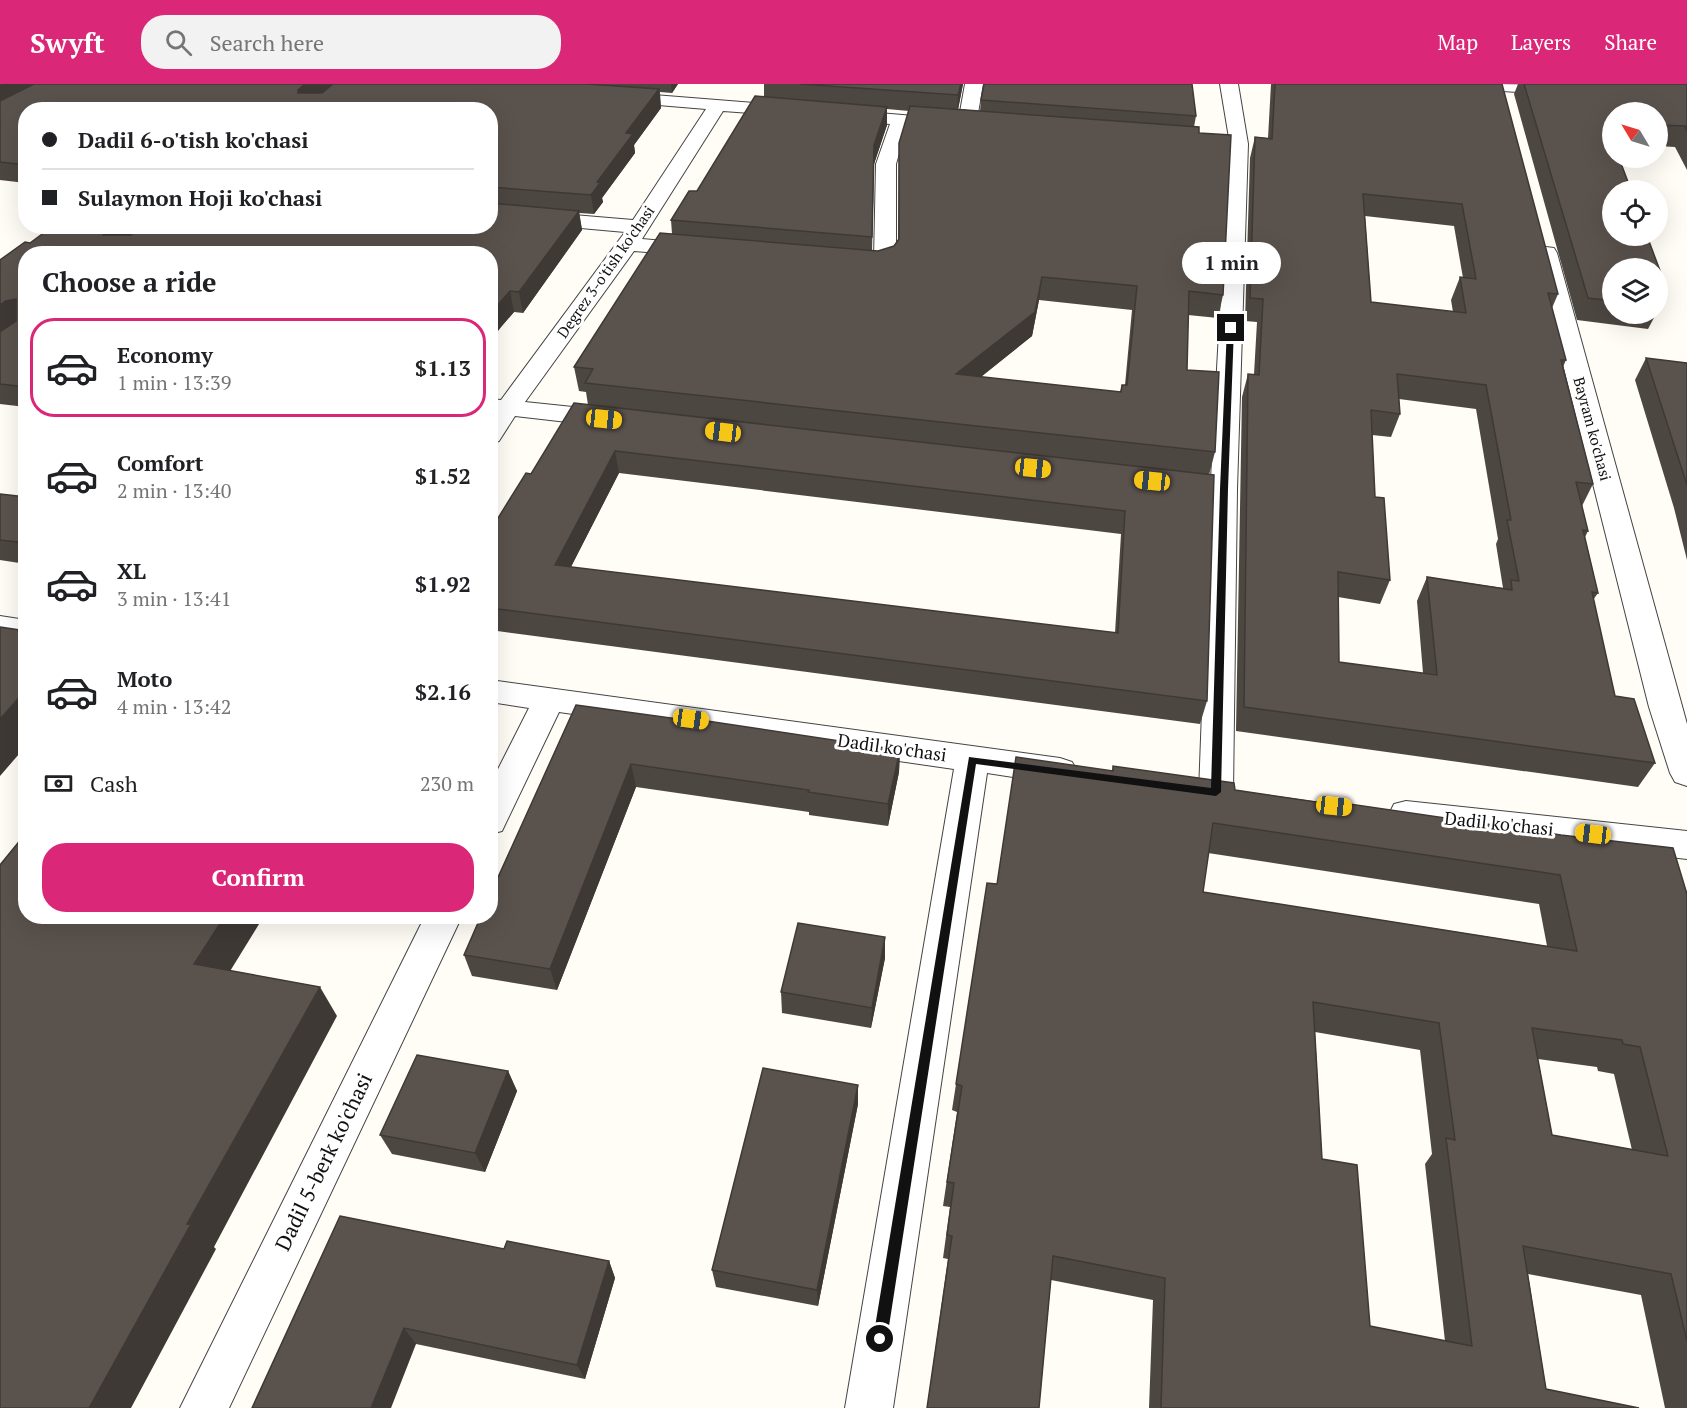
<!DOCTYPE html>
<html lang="en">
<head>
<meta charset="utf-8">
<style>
  body { margin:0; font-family:"PT Serif",serif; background:#f2f2f2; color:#202124; height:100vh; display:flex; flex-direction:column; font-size:22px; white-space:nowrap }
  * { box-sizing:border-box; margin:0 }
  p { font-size:20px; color:#757577 }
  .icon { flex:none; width:33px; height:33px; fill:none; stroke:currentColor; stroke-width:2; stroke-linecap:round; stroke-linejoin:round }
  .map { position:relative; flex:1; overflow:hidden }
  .sheet { position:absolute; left:18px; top:162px; width:480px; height:678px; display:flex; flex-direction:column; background:#fff; border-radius:24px; box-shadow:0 6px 24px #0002 }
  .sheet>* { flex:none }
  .top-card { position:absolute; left:18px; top:18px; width:480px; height:132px; border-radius:24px; box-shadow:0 6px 24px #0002; display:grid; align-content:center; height:132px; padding:0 24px; background:#fff }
  .needle { width:39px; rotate:308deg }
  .fabs { position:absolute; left:1602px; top:18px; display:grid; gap:12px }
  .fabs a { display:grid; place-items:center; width:66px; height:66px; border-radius:50%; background:#fff; box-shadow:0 6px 24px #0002; font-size:30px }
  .end { position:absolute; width:27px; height:27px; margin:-14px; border:8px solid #111; background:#fff; box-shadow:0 0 0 3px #fff }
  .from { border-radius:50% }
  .bubble { position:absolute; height:42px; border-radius:21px; background:#fff; box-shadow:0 6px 24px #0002; font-size:20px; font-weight:700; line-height:42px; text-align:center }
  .car { position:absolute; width:18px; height:36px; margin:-18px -9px; border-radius:8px; box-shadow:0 0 4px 2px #0007; background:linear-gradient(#f5c518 24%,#345 0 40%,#f5c518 0 76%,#345 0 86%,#f5c518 0) }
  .top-card b { display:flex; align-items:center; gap:21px; height:57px; font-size:22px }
  .top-card b+b { border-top:2px solid #e0e0e0 }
  .top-card i { width:15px; height:15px; background:#202124 }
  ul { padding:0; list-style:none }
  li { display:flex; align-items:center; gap:18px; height:99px; margin:0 12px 9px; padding:0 12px; border:3px solid transparent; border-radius:24px }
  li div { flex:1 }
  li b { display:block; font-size:22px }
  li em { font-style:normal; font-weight:700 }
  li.on { border-color:#db2777 }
  li>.icon { width:54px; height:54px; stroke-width:1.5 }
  h2 { padding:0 24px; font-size:27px; line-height:72px }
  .pay { display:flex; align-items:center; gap:15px; height:66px; padding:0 24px; font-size:22px }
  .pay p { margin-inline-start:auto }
  .button { display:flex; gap:12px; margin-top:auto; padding:12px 24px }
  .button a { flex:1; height:69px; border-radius:24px; background:#db2777; color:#fff; font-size:24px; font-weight:700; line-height:69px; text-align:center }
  header { display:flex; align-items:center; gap:36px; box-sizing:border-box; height:84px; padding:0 30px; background:#db2777; color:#fff }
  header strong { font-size:28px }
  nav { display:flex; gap:33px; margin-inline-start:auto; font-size:21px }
  .search { width:420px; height:54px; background:#f2f2f2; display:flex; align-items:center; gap:15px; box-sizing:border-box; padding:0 21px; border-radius:24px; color:#757577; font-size:22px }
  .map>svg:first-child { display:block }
</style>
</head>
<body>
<header>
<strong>Swyft</strong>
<div class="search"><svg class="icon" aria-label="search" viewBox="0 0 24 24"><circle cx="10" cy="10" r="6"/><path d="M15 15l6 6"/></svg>Search here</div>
<nav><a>Map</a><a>Layers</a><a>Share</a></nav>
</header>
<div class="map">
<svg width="1687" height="1324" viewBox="0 0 1687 1324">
  <rect width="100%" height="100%" fill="#fffdf5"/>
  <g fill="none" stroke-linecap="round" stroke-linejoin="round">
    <defs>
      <path id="minor" d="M 965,0 L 983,0 L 976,41 L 973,45 L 961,45 L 958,41 L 950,45 L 907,42 L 896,80 L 896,178 C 885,193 861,189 845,186 L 842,181 L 845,176 L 874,175 L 876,80 L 890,40 L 843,36 L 837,35 L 834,31 L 837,27 L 843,26 L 950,35 L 958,39 Z
        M 1220,0 L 1238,0 L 1248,60 L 1237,405 L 1233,708 L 1228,717 L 1216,721 L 1204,717 L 1199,708 L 1210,412 L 1160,405 L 1156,399 L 1160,393 L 1169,391 L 1211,395 L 1229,65 L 1187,63 L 1180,61 L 1178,57 L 1180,53 L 1187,51 L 1229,54 Z
        M 1495,0 L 1563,1 L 1569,2 L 1572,6 L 1569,10 L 1563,11 L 1502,7 L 1496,6 Z
        M 616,8 L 792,22 L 798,23 L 801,27 L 798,31 L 792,32 L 723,27 L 642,155 L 697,160 L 704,162 L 708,166 L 704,170 L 697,172 L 634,167 L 525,318 L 611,327 L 620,330 L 624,335 L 620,340 L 611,343 L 515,332 L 499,357 L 490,360 L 490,315 L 501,316 L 625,148 L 490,136 L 490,124 L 633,136 L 706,25 L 610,17 L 607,13 L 610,9 Z
        M 1546,163 L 1554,164 L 1557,169 L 1687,640 L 1687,702 L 1675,698 L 1670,689 L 1649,623 L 1535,169 L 1538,164 Z
        M 0,532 L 26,536 L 26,556 L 0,552 Z
        M 490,596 L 1060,674 L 1072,678 L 1077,687 L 1072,696 L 1060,700 L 987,689 L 893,1324 L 845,1324 L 954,685 L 559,628 L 502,747 L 490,750 L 490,701 L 529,624 L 490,618 Z
        M 1406,717 L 1687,747 L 1687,775 L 1406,743 L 1394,740 L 1389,730 L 1394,720 Z
        M 425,832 L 462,832 L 229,1324 L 180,1324 Z"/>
    </defs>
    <use href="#minor" stroke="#444" stroke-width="2"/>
    <use href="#minor" fill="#fff" fill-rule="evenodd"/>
  </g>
  <path fill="#4d4742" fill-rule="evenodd" d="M 0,0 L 678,0 L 672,9 L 660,8 L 661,24 L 634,61 L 635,69 L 602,114 L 603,118 L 594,130 L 579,129 L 582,146 L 523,229 L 514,228 L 501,243 L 490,257 L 490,170 L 26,170 L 26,323 L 0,320 L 0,176 L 30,159 L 490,142 L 490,26 L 26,26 L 26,99 L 0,96 Z
    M 764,0 L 963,0 L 958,25 L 980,27 L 981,16 L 1196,32 L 1194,43 L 1223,211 L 1218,234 L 1188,231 L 1187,286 L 1215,368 L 1209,391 L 1207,617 L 1200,640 L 490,546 L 490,447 L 531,390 L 588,321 L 586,308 L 579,307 L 574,283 L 672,150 L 671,136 L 697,107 L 764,13 ZM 887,25 L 909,27 L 899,59 L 898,157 L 894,162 L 878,167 L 872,167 L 874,80 L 887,41 ZM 1039,216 L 1132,226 L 1125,301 L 1122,301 L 1120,308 L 981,293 L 1032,252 ZM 619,389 L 1121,450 L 1115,549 L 571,483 Z
    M 1271,0 L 1502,0 L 1558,210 L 1552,224 L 1566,276 L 1563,283 L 1593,400 L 1582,422 L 1588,447 L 1585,453 L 1598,509 L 1593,516 L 1615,612 L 1655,679 L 1638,703 L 1236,647 L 1242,313 L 1248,290 L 1254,290 L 1257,238 L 1245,237 L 1250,74 L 1255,53 L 1268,54 ZM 1365,132 L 1454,142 L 1463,194 L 1460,193 L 1451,216 L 1453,228 L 1371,218 ZM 1399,315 L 1476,325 L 1498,455 L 1496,460 L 1503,504 L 1427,493 L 1417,517 L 1423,589 L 1339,578 L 1338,513 L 1380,520 L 1390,496 L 1375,413 L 1372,351 L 1391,353 L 1400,330 Z
    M 1518,0 L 1687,0 L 1687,86 L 1675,63 L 1658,62 L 1658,28 L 1612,28 L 1612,74 L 1665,200 L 1658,214 L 1658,184 L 1612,184 L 1612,230 L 1656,230 L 1648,245 L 1577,236 L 1514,10 Z
    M 1646,274 L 1687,279 L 1687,476 L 1674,424 L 1635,296 Z
    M 0,410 L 26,413 L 26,480 L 0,476 Z
    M 576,621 L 900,666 L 899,688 L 888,742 L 809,731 L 809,728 L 636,703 L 557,906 L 472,892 L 464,871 Z
    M 1113,682 L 1235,706 L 1349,722 L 1350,720 L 1687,810 L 1687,1324 L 1665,1324 L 1641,1211 L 1528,1190 L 1546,1305 L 1639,1324 L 1149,1324 L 1153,1216 L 1051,1196 L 1039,1324 L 927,1324 L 948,1175 L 943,1174 L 950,1123 L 943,1122 L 957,1028 L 952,1026 L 987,799 L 997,800 L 1112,687 ZM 1208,769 L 1539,820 L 1547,862 L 1203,808 ZM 1315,948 L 1420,966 L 1432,1070 L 1425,1080 L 1445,1257 L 1370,1242 L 1322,1075 ZM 1538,975 L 1597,983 L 1598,987 L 1614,990 L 1632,1066 L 1552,1051 Z
    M 885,874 L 871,944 L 782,929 L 781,908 Z
    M 508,987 L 517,1007 L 485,1088 L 392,1070 L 380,1051 Z
    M 858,1001 L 858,1020 L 818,1222 L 716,1203 L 712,1186 Z
    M 504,1165 L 609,1177 L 615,1194 L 585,1295 L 416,1260 L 252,1324 Z"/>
  <path fill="#3f3936" d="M 2,0 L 42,0 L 0,24 L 0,1 Z
    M 305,0 L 333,0 L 304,24 L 298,9 L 298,6 Z
    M 671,0 L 678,0 L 672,9 Z
    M 961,0 L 963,0 L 957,31 L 958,11 Z
    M 659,5 L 661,24 L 634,61 L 635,69 L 602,114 L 603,118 L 594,130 L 591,111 L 597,98 L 626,49 Z
    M 887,23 L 887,41 L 874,80 L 872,173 L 874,61 Z
    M 579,127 L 582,146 L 523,229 L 519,208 Z
    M 110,142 L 142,142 L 113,168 L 103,151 L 103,148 Z
    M 1042,193 L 1039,216 L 1032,252 L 954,314 L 956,290 Z
    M 510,207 L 514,228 L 501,243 L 490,257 L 490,230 Z
    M 16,215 L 26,233 L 0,250 L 0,221 L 6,217 Z
    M 615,367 L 619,389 L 560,504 L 555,481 Z
    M 26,606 L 26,662 L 0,692 L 0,635 Z
    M 900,666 L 899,688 L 888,742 L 888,720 Z
    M 631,680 L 636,703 L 557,906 L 550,885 Z
    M 225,832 L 264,832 L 216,910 L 194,880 Z
    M 885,853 L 885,874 L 871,944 L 872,924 Z
    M 320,903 L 337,932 L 214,1163 L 216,1165 L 131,1324 L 89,1324 L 187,1140 Z
    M 508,987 L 517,1007 L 485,1088 L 475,1069 Z
    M 858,1001 L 858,1020 L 818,1222 L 817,1206 Z
    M 609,1177 L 615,1194 L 585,1295 L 577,1281 Z
    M 404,1244 L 416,1260 L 391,1324 L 371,1324 Z"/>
  <path fill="#5a524d" stroke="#3f3936" stroke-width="1.5" fill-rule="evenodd" d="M 34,0 L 305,0 L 298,6 L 298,9 L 322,9 L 333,0 L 587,0 L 659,5 L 626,49 L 633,50 L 597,98 L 600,99 L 591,111 L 490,103 L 490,26 L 26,26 L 26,81 L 0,78 L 0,17 Z
    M 800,0 L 961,0 L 958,11 Z
    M 984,0 L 1192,0 L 1196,32 L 981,16 Z
    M 1275,0 L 1502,0 L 1558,210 L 1548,209 L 1566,276 L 1561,276 L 1593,400 L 1576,398 L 1588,447 L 1583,446 L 1598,509 L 1592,508 L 1615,612 L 1634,615 L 1655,679 L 1244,623 L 1248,290 L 1259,291 L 1263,215 L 1250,214 L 1255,53 L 1272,55 ZM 1363,110 L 1462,120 L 1476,195 L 1460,193 L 1466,229 L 1371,218 ZM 1397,290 L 1486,301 L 1511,436 L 1507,436 L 1519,497 L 1511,496 L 1512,506 L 1427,493 L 1437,591 L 1339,578 L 1338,488 L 1390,496 L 1384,414 L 1375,413 L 1371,326 L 1400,330 Z
    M 1524,0 L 1687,0 L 1687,47 L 1685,42 L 1658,41 L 1658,28 L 1612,28 L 1612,37 L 1606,37 L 1612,55 L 1612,74 L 1619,74 L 1631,106 L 1612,106 L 1612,152 L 1647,152 L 1665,200 L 1658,200 L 1658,184 L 1612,184 L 1612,217 L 1588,214 Z
    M 755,12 L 887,23 L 874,61 L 872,153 L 671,136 L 689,107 L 697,107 Z
    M 910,22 L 1199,43 L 1199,49 L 1231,51 L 1223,211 L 1189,207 L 1187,286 L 1219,288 L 1215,368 L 585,299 L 593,285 L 574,283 L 660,149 L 878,167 L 894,162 L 899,155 L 899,59 ZM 1042,193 L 1137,202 L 1127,301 L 1122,301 L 1121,308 L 956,290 L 1035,228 Z
    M 490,119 L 579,127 L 519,208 L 510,207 L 490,230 L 490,170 L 26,170 L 26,303 L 0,300 L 0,248 L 16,237 L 16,215 L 6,217 L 0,221 L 0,176 L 25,158 L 30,159 L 53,142 L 110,142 L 103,148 L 103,151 L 131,151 L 141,142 L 490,142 Z
    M 1646,274 L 1687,279 L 1687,401 Z
    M 574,319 L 1214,391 L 1207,617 L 490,524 L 490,447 L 526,389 L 531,390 ZM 615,367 L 1125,427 L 1118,549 L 555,481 Z
    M 0,410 L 26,413 L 26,459 L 0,456 Z
    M 0,543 L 26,547 L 26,606 L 0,635 Z
    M 576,621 L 700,638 L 701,636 L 900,666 L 888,720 L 808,708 L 809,706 L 631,680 L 550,885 L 464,871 L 481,832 L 490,832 L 490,811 Z
    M 1016,673 L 1113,687 L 1113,682 L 1234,699 L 1235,706 L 1350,723 L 1350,720 L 1561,751 L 1673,764 L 1687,810 L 1687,1257 L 1671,1190 L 1523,1162 L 1546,1305 L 1639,1324 L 1161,1324 L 1165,1194 L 1053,1172 L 1039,1324 L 927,1324 L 952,1152 L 947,1151 L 954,1099 L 947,1098 L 962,1002 L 956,1000 L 987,799 L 997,800 ZM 1213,739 L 1560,791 L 1577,867 L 1203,808 ZM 1313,918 L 1439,939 L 1455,1056 L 1446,1054 L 1472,1262 L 1370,1242 L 1357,1081 L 1322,1075 ZM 1532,944 L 1622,956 L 1623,960 L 1640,963 L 1668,1072 L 1552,1051 Z
    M 26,749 L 26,832 L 225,832 L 194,880 L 320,903 L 187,1140 L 191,1140 L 89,1324 L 0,1324 L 0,781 Z
    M 798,839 L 885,853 L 872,924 L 781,908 Z
    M 417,971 L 508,987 L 475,1069 L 380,1051 Z
    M 763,984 L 858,1001 L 817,1206 L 712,1186 Z
    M 340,1132 L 504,1165 L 507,1157 L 609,1177 L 577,1281 L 404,1244 L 371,1324 L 252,1324 Z"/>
  <path fill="#111" d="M 1231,242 L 1234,244 L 1228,405 L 1221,708 L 1216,712 L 976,680 L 887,1255 L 885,1260 L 880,1262 L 875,1260 L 873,1255 L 969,673 L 1211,704 L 1220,405 L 1227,244 Z"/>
  <g text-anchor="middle" stroke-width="6" stroke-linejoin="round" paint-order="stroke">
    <g font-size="15" fill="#111" stroke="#fff">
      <text transform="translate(606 188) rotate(-55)" y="5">Degrez 3-o'tish ko'chasi</text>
      <text transform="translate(1592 345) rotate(75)" y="5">Bayram ko'chasi</text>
    </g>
    <g font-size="18" fill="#111" stroke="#fff">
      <text transform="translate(892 664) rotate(8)" y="6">Dadil ko'chasi</text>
      <text transform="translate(1499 740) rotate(6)" y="6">Dadil ko'chasi</text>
    </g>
    <g font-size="21" fill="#111" stroke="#fff">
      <text transform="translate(324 1078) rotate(-64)" y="7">Dadil 5-berk ko'chasi</text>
    </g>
  </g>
</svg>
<div class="fabs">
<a><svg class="needle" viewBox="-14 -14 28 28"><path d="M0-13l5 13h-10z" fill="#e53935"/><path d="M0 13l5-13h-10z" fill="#757577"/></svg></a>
<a><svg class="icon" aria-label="locate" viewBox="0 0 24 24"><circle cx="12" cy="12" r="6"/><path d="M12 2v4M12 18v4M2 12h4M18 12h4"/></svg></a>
<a><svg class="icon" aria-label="layers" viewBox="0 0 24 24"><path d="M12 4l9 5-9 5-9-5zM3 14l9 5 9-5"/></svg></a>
</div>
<i class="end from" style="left:880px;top:1255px"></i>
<i class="end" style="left:1231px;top:244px"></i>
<div class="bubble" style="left:1182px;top:158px;width:99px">1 min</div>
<i class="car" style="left:604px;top:335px;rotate:96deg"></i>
<i class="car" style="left:723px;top:348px;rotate:277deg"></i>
<i class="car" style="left:1033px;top:384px;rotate:96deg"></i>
<i class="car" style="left:1152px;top:397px;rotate:276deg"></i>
<i class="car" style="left:691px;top:635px;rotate:98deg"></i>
<i class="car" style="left:1334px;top:722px;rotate:96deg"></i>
<i class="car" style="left:1593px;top:750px;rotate:277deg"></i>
<div class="top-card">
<b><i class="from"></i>Dadil 6-o'tish ko'chasi</b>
<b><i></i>Sulaymon Hoji ko'chasi</b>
</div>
<section class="sheet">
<h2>Choose a ride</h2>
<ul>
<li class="on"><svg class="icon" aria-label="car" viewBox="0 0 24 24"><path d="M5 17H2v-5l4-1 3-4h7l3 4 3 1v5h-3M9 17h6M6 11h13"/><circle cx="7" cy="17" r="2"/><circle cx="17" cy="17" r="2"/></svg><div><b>Economy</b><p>1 min · 13:39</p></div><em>$1.13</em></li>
<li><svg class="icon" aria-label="car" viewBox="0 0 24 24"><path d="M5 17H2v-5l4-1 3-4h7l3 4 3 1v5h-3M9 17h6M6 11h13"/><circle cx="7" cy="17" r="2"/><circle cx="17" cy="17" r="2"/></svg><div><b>Comfort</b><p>2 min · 13:40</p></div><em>$1.52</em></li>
<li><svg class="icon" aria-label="car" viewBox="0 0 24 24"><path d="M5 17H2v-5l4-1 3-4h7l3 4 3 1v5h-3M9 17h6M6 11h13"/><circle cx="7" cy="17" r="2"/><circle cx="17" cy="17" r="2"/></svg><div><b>XL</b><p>3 min · 13:41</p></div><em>$1.92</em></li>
<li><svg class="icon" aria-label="car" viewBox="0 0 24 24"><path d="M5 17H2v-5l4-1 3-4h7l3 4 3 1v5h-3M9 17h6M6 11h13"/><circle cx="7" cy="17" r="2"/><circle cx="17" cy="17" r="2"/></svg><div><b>Moto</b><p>4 min · 13:42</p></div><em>$2.16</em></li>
</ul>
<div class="pay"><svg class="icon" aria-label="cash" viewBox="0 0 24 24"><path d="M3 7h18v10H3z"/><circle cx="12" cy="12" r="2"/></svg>Cash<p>230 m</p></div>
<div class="button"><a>Confirm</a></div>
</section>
</div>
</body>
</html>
